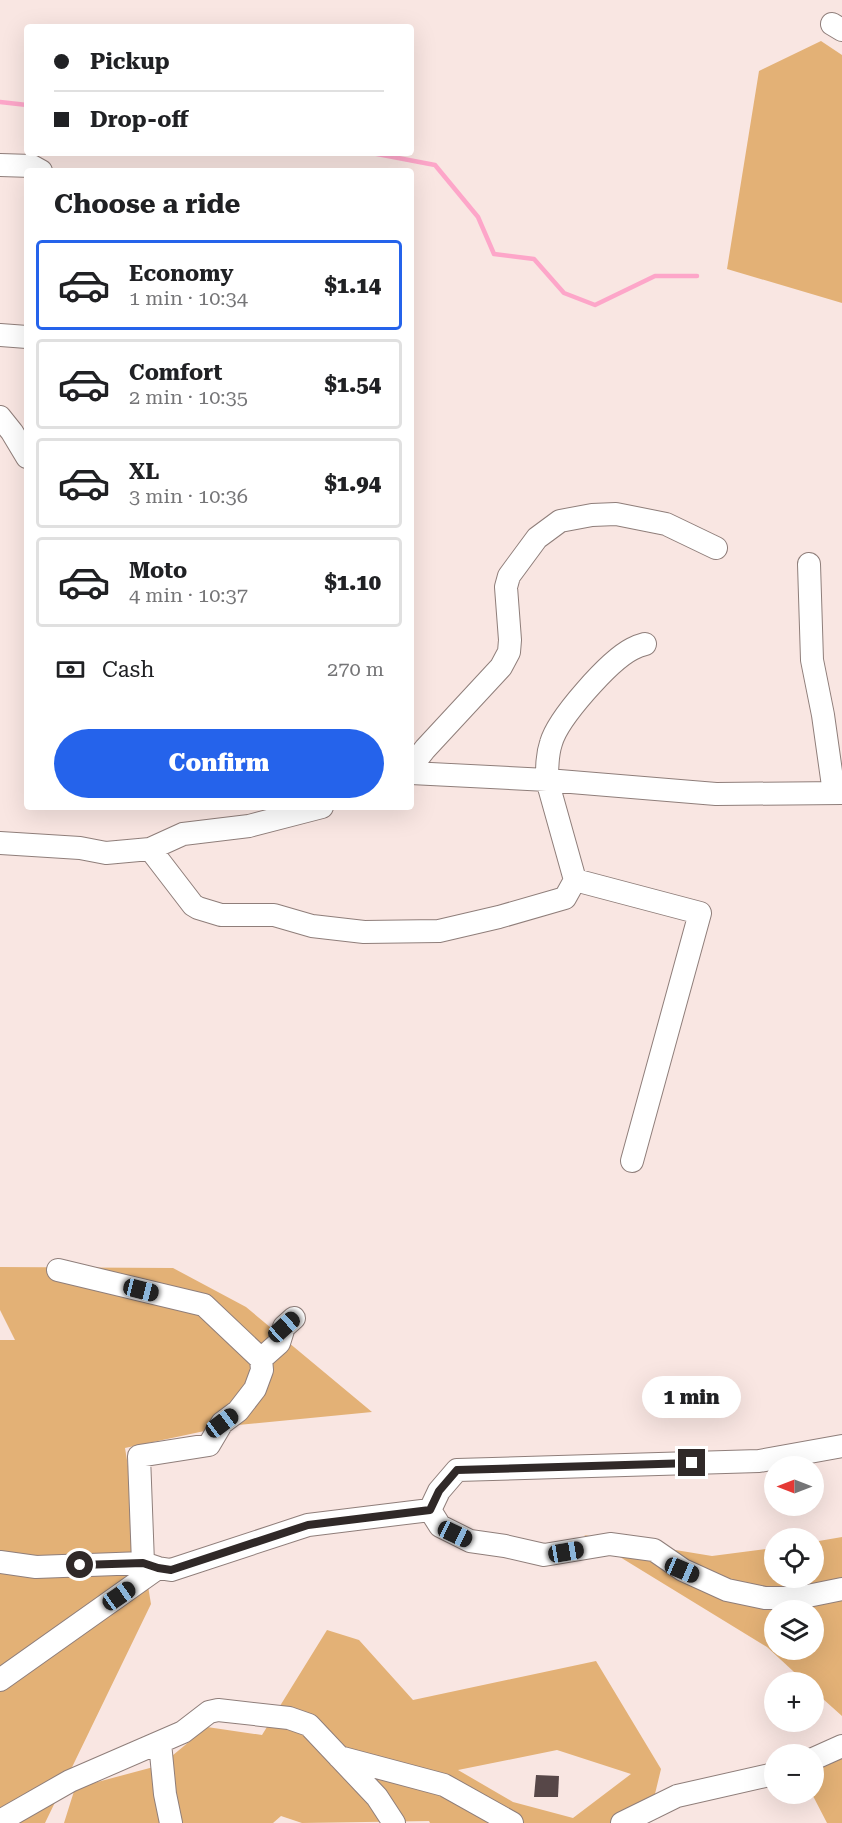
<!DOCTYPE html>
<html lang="en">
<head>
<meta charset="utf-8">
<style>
  body { margin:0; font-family:"Roboto Serif",serif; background:#f2f2f2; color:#202124; height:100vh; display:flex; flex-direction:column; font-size:22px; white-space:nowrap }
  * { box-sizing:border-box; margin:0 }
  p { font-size:20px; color:#757577 }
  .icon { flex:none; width:33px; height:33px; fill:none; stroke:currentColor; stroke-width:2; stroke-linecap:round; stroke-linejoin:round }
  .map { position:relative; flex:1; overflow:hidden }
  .sheet { position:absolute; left:24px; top:168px; width:390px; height:642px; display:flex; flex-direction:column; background:#fff; border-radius:6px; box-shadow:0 6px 24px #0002 }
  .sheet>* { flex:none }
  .top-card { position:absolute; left:24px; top:24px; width:390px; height:132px; border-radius:6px; box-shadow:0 6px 24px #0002; display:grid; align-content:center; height:132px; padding:0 30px; background:#fff }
  .needle { width:39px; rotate:270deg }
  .tools { position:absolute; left:764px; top:1456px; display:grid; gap:12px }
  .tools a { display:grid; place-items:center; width:60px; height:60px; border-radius:50%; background:#fff; box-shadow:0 6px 24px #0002; font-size:30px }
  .end { position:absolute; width:27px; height:27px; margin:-14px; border:8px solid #302928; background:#fff; box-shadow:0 0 0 3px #fff }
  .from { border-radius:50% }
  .bubble { position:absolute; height:42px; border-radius:21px; background:#fff; box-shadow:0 6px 24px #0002; font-size:20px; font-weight:800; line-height:42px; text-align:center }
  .car { position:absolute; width:18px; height:36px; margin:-18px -9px; border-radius:8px; box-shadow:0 0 4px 2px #0007; background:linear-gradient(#222 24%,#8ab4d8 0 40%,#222 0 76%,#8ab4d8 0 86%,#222 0) }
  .top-card b { display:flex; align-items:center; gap:21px; height:57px; font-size:22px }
  .top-card b+b { border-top:2px solid #e0e0e0 }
  .top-card i { width:15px; height:15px; background:#202124 }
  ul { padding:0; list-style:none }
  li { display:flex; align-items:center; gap:18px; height:90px; margin:0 12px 9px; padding:0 18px; border:3px solid #e0e0e0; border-radius:6px }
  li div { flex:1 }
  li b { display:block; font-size:22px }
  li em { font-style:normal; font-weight:800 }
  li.selected { border-color:#2563eb }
  li>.icon { width:54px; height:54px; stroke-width:1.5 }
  h2 { padding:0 30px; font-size:27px; line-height:72px }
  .pay { display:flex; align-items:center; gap:15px; height:66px; padding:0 30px; font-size:22px }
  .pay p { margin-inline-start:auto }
  .primary-button { display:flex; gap:12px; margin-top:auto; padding:12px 30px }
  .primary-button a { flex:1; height:69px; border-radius:36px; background:#2563eb; color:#fff; font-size:24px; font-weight:800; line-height:69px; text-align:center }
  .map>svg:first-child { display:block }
</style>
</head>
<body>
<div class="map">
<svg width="842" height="1823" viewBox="0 0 842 1823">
  <rect width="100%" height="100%" fill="#f9e6e2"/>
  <path fill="#e3b176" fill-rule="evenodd" d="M 821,41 L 842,55 L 842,303 L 727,269 L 759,71 Z
    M 0,1267 L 173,1268 L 246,1307 L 372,1412 L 228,1426 L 125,1448 L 151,1604 L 45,1823 L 0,1823 L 0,1340 L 15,1340 L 0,1310 Z
    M 584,1535 L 712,1556 L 774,1548 L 774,1578 L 813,1578 L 813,1542 L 842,1537 L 842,1716 L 813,1690 L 813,1683 L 806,1683 L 767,1647 ZM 774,1611 L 813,1611 L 813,1650 L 774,1650 Z
    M 327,1630 L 359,1640 L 413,1700 L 596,1661 L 661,1769 L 648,1823 L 430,1823 L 429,1821 L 302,1823 L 281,1816 L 273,1823 L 64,1823 L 75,1788 L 161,1765 L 207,1727 L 262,1735 ZM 557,1750 L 631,1774 L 573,1818 L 513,1802 L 458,1770 Z
    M 842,1753 L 842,1823 L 827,1823 L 812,1794 L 813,1771 Z"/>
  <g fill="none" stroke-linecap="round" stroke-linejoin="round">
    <path stroke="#fda6c9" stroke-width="4.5" d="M 0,102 L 27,105
      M 372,153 L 435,165 L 478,217 L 494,254 L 534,259 L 564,293 L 595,305 L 655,276 L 697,276"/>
  </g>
  <path fill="#574748" d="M 536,1775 L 559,1776 L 558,1797 L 534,1797 Z"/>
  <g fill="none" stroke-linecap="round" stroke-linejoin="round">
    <defs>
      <path id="minor" d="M 832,24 L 842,30
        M 0,165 L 32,166 L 41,171
        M 0,335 L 27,337
        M 0,417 L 12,432 L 27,457
        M 809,564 L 812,660 L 823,715 L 834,793
        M 411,767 L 425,749 L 501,667 L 509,652 L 510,640 L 506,587 L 509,576 L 537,538 L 560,521 L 592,515 L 616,514 L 666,524 L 716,548
        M 411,773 L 547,780 C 547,767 547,755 551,743 C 558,718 609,661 632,649 C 636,647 641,645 645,644
        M 0,843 L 80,848 L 106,853 L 150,849 L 183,834 L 249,826 L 322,807
        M 150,849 L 193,905 L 198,908 L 221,915 L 274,915 L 312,926 L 364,932 L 439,931 L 499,917 L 565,898 L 575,880 L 547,780 L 716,794 L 842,793
        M 575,880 L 700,913 L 632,1161
        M 58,1270 L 204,1305 L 261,1359
        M 842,1446 L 759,1461 L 457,1470 L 439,1491 L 430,1510 L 440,1526 L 470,1541 L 505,1546 L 544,1555 L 610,1544 L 654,1550 L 683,1570 L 727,1590 L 765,1598 L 798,1598 L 842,1589
        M 0,1562 L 36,1567 L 143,1563 L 158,1568 L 171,1570 L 308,1525 L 430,1510
        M 143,1563 L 139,1456 L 209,1445 L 222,1423 L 238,1411 L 255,1389 L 262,1370 L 261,1359 L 279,1343 L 284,1327 L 294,1318
        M 0,1680 L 158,1568
        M 160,1743 L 165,1794 L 171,1823
        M 339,1757 L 444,1785 L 512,1823
        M 813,1759 L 842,1746
        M 0,1821 L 70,1781 L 183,1732 L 209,1712 L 218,1710 L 289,1718 L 309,1725 L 377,1797 L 394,1823
        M 622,1823 L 677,1796 L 774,1774"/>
    </defs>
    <use href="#minor" stroke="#8f7e7a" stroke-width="24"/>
    <use href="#minor" stroke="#fff" stroke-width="22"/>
  </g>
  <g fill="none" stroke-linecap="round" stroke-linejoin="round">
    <path stroke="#302928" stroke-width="8" d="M 80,1565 L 143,1563 L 158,1568 L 171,1570 L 308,1525 L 430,1510 L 439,1491 L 457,1470 L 692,1463"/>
  </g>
</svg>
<div class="tools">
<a><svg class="needle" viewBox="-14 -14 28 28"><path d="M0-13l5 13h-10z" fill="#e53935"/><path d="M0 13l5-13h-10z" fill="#757577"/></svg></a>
<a><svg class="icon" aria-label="locate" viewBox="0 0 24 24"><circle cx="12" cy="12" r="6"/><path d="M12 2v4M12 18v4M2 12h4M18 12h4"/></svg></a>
<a><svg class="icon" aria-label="layers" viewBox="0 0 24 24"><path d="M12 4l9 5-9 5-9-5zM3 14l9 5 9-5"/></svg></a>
<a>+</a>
<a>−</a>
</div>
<i class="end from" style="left:80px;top:1565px"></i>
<i class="end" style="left:692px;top:1463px"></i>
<div class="bubble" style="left:642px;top:1376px;width:99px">1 min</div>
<i class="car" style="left:141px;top:1290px;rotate:104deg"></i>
<i class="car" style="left:284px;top:1327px;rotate:48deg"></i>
<i class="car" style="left:222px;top:1423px;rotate:53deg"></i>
<i class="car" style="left:455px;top:1534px;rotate:115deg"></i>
<i class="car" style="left:566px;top:1552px;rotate:80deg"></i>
<i class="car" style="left:682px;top:1570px;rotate:113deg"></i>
<i class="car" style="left:119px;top:1596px;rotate:55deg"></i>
<div class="top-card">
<b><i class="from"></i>Pickup</b>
<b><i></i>Drop-off</b>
</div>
<section class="sheet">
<h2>Choose a ride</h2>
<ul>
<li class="selected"><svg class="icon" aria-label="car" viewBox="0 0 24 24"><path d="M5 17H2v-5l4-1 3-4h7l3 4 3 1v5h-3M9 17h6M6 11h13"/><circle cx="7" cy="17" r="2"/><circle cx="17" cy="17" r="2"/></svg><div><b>Economy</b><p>1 min · 10:34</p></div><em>$1.14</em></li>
<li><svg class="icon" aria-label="car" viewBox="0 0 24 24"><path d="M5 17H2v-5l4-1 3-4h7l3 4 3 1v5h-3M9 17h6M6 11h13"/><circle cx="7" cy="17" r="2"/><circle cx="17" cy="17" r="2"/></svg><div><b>Comfort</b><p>2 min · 10:35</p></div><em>$1.54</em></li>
<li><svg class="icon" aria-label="car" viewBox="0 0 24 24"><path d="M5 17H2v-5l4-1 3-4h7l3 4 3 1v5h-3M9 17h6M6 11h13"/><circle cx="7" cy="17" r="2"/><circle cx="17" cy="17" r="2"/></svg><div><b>XL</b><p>3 min · 10:36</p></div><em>$1.94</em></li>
<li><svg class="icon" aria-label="car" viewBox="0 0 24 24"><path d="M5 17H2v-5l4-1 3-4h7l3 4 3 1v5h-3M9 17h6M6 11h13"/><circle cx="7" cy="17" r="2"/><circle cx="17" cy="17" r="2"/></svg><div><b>Moto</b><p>4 min · 10:37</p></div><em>$1.10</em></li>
</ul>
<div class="pay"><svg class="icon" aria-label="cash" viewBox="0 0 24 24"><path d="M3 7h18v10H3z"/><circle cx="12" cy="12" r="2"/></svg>Cash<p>270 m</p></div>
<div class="primary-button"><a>Confirm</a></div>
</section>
</div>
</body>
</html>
